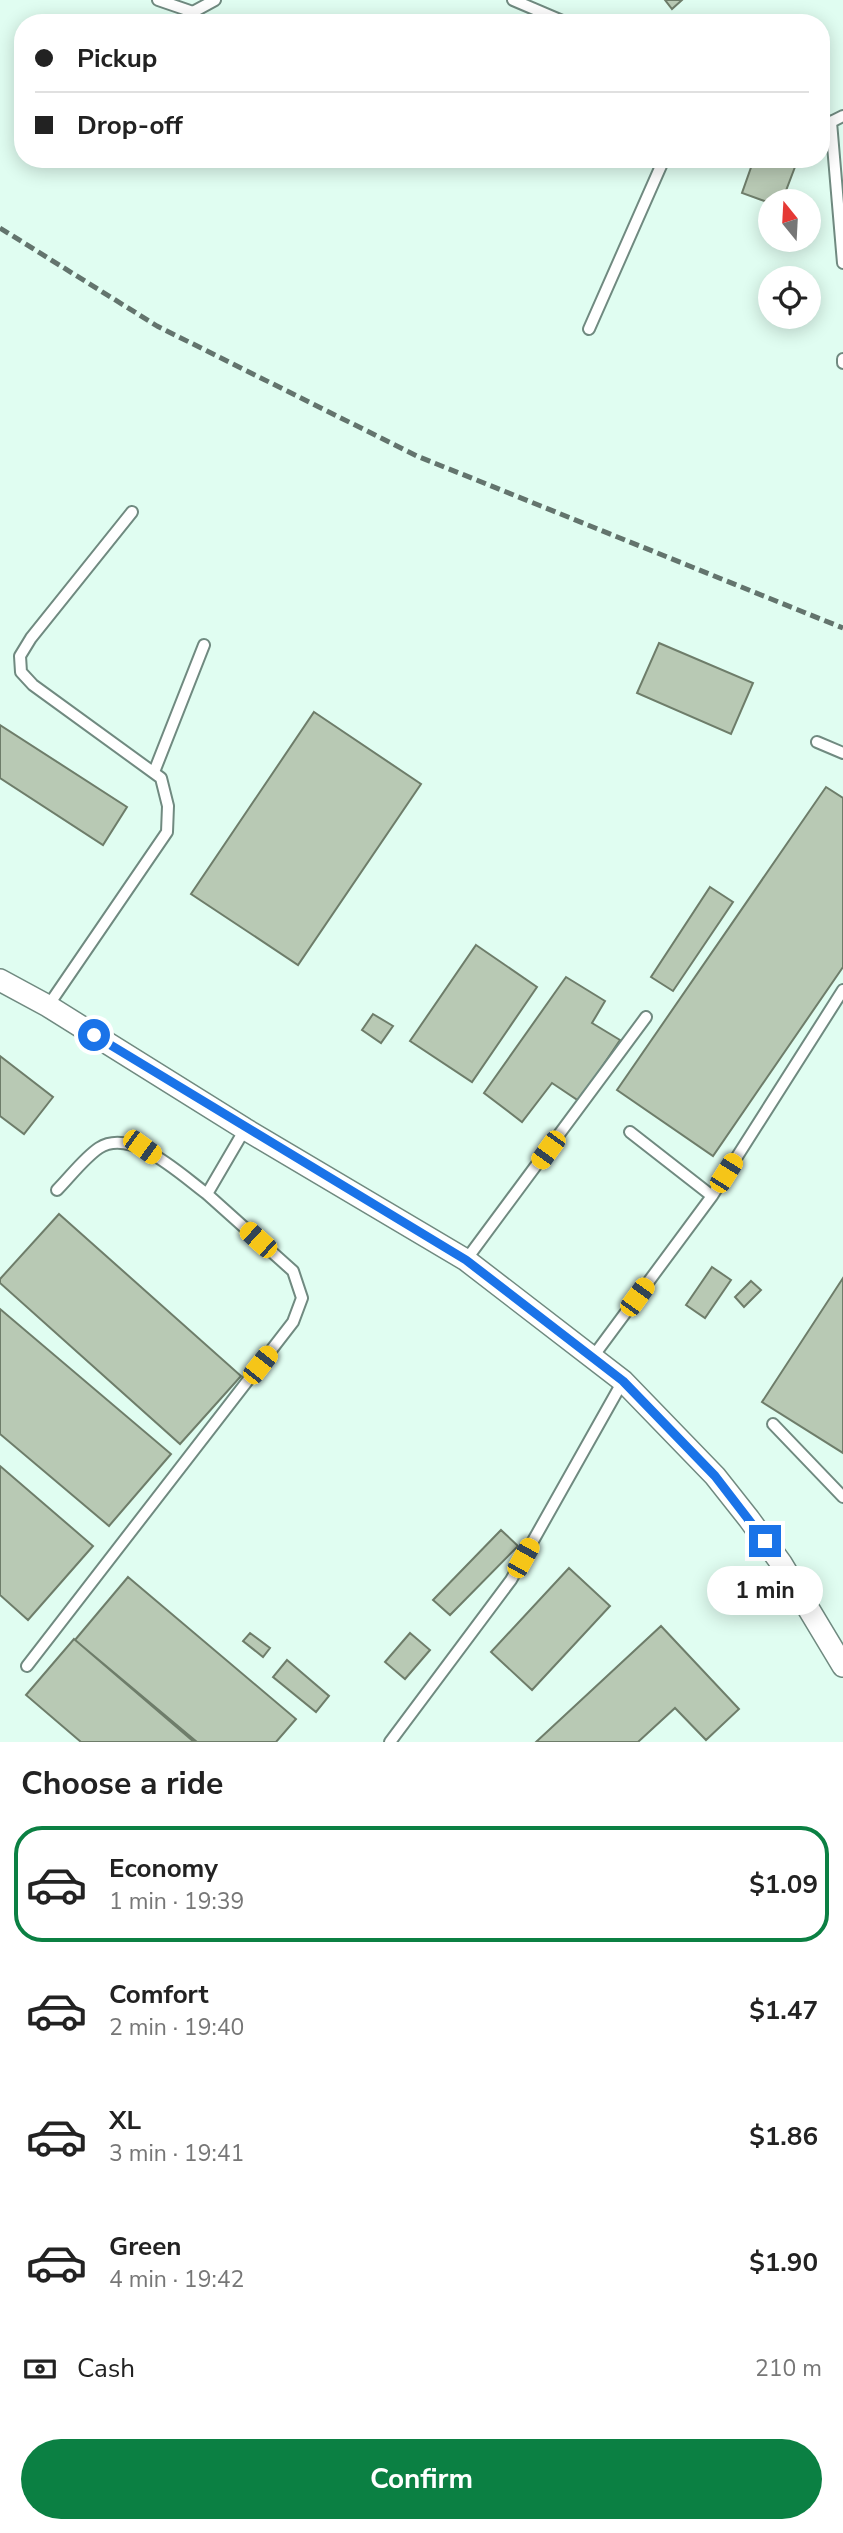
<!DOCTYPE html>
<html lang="en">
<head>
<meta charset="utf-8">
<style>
  body { margin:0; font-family:"Nunito Sans",sans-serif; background:#f6f6f6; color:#222; height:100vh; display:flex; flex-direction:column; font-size:26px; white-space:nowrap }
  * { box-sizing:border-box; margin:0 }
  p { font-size:23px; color:#767676 }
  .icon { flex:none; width:38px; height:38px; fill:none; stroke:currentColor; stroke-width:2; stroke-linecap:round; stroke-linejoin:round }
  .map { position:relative; height:1742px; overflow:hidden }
  .side { display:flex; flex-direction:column; background:#fff; flex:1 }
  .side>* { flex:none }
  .top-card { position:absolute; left:14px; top:14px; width:816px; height:154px; border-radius:28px; box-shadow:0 4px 18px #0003; display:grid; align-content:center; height:154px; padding:0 21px; background:#fff }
  .needle { width:46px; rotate:342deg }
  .tools { position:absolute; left:758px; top:189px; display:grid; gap:14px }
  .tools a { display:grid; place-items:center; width:63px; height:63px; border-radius:50%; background:#fff; box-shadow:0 4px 18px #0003; font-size:35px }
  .end { position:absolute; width:32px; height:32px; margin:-16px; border:9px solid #1a73e8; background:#fff; box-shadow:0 0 0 4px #fff }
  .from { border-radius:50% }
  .bubble { position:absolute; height:49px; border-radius:24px; background:#fff; box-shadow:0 4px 18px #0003; font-size:23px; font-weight:700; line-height:49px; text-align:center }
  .car { position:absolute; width:21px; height:42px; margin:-21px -10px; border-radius:9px; box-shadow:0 0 5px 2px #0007; background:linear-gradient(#f5c518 24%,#345 0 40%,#f5c518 0 76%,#345 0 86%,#f5c518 0) }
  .top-card b { display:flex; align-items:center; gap:24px; height:66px; font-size:26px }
  .top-card b+b { border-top:2px solid #e0e0e0 }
  .top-card i { width:18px; height:18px; background:#222 }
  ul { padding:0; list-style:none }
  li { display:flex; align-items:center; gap:21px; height:116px; margin:0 14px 10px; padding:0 7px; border:4px solid transparent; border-radius:28px }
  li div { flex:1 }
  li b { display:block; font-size:26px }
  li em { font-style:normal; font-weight:700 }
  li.active { border-color:#0b8043 }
  li>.icon { width:63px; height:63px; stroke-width:1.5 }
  h2 { padding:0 21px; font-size:32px; line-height:84px }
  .pay { display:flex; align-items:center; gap:18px; height:77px; padding:0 21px; font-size:26px }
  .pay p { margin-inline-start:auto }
  .action { display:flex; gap:14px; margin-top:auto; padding:14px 21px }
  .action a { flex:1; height:80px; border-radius:42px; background:#0b8043; color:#fff; font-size:28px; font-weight:700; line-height:80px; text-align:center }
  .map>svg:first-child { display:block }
</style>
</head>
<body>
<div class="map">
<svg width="843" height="1742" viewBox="0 0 843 1742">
  <rect width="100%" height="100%" fill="#e0fdf1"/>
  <path fill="#b8c9b4" stroke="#6e7d6a" stroke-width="2" d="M 665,0 L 682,0 L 672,9 Z
    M 754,159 L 798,159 L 782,201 L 770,203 L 742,193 Z
    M 659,643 L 753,683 L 731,734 L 637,693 Z
    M 314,712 L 421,784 L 298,965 L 191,894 Z
    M 0,725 L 127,807 L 103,845 L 0,778 Z
    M 826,787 L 843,798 L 843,967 L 713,1156 L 617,1090 Z
    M 710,887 L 733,902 L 673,991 L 651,977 Z
    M 476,945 L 537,987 L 472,1082 L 410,1041 Z
    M 566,977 L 605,1001 L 592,1023 L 620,1040 L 579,1101 L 552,1083 L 522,1122 L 484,1093 Z
    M 373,1014 L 393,1026 L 381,1043 L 362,1030 Z
    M 0,1056 L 53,1097 L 24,1134 L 0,1116 Z
    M 59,1214 L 241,1376 L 180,1444 L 0,1283 L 0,1279 Z
    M 712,1267 L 731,1280 L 705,1318 L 686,1305 Z
    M 843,1278 L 843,1453 L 762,1402 Z
    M 751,1281 L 761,1290 L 744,1307 L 735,1297 Z
    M 0,1309 L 171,1454 L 109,1526 L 0,1434 Z
    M 0,1466 L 93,1546 L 28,1620 L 0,1595 Z
    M 501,1530 L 518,1546 L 450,1615 L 433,1600 Z
    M 569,1568 L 610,1606 L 532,1690 L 491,1652 Z
    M 128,1577 L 296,1719 L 276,1742 L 197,1742 L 75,1640 Z
    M 661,1626 L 739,1709 L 706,1740 L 675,1708 L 638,1742 L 536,1742 Z
    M 250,1633 L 270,1648 L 263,1657 L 243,1641 Z
    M 410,1633 L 430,1650 L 405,1679 L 385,1662 Z
    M 74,1639 L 194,1742 L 81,1742 L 26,1695 Z
    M 287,1660 L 329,1696 L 316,1712 L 273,1677 Z"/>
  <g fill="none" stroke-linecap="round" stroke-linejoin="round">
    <defs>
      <path id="lane" d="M 158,0 L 193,12 L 215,0
        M 513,0 L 567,23
        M 821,121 L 831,122 L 843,116
        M 831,122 L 843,263
        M 589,329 L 664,159
        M 843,359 L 843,363
        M 817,742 L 843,753
        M 154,772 L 204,645
        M 48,1006 L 167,832 L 168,806 L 161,778 L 33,685 L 21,672 L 20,656 L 31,638 L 132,512
        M 630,1132 L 712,1196
        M 57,1190 C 70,1177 84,1158 99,1148 C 132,1127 181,1175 207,1194
        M 466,1260 L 646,1017
        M 592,1358 L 712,1196 L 843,990
        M 773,1424 L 843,1497
        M 27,1666 L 293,1322 L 302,1298 L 293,1271 L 207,1194 L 245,1129
        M 390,1742 L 511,1580 L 623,1381"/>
      <path id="street" d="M 0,980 L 48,1006 L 245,1129 L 466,1260 L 623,1381 L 715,1476 L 749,1519 L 781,1563 L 843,1666"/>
    </defs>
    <use href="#lane" stroke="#708a80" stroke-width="14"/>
    <use href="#street" stroke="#708a80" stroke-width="24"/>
    <use href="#lane" stroke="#fff" stroke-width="10"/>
    <use href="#street" stroke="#fff" stroke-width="21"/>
    <path stroke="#63746d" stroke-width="5" stroke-dasharray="10 5" stroke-linecap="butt" d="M 0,228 L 157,326 L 417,456 L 843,628"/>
  </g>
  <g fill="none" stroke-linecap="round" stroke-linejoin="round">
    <path stroke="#1a73e8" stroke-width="9" d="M 94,1035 L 466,1260 L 623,1381 L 715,1476 L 765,1541"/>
  </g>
</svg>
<div class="tools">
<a><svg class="needle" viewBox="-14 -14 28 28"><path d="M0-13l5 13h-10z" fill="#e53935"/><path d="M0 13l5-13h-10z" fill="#767676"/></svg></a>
<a><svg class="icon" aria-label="locate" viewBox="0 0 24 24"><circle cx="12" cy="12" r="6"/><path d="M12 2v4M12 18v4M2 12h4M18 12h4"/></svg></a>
</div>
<i class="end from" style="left:94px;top:1035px"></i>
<i class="end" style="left:765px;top:1541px"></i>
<div class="bubble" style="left:707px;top:1566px;width:116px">1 min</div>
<i class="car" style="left:142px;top:1147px;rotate:126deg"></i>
<i class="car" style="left:548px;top:1150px;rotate:216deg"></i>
<i class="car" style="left:726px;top:1173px;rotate:32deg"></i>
<i class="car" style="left:258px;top:1240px;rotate:312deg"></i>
<i class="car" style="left:637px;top:1297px;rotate:36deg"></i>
<i class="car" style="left:260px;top:1365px;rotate:38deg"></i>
<i class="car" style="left:523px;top:1558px;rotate:29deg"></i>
<div class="top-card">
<b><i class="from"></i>Pickup</b>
<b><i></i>Drop-off</b>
</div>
</div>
<section class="side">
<h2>Choose a ride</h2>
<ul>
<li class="active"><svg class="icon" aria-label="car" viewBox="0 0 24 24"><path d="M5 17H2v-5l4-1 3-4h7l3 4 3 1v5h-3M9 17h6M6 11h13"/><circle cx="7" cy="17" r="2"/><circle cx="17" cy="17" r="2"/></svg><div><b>Economy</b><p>1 min · 19:39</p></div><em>$1.09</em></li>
<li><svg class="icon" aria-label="car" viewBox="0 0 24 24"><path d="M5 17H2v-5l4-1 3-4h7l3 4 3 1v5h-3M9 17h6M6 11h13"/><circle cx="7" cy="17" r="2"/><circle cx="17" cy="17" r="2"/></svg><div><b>Comfort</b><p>2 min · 19:40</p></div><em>$1.47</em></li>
<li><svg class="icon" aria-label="car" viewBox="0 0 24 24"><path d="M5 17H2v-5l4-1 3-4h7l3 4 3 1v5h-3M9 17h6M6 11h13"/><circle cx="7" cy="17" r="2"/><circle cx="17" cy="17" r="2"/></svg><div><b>XL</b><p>3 min · 19:41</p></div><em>$1.86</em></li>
<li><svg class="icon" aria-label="car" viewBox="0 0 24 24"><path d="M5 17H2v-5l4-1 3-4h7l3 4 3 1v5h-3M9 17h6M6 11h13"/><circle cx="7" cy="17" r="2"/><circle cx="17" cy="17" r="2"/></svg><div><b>Green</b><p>4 min · 19:42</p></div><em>$1.90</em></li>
</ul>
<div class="pay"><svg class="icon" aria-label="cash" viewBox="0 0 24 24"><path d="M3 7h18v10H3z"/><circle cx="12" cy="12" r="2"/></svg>Cash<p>210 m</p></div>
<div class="action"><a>Confirm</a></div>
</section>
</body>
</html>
